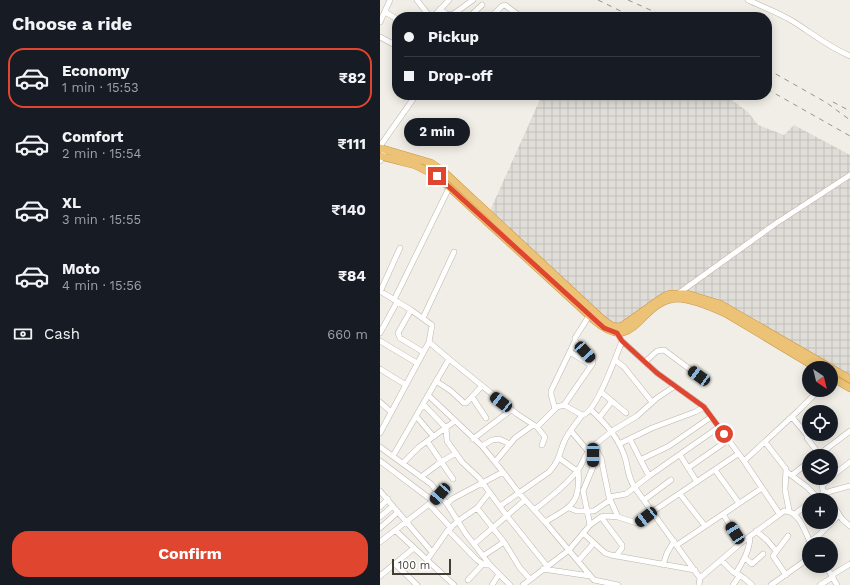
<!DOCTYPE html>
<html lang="en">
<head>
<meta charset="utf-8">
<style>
  body { margin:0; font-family:"Work Sans",sans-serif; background:#242831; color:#f1f3f6; height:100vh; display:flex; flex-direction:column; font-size:15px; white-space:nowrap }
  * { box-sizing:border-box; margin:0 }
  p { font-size:13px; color:#9ea1a6 }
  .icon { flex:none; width:22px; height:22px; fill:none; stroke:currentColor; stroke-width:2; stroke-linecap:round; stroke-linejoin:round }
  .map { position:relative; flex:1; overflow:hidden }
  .panel { display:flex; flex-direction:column; background:#171b24; width:380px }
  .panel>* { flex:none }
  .banner { position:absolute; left:12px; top:12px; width:380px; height:88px; border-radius:16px; box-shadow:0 2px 10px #0003; display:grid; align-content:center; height:88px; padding:0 12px; background:#171b24 }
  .needle { width:26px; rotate:145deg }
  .controls { position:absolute; left:422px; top:361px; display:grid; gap:8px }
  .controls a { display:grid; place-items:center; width:36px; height:36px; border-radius:50%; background:#171b24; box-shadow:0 2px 10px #0003; font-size:20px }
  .scale { position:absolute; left:12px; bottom:10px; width:59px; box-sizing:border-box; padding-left:4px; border:2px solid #433e36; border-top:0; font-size:11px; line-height:14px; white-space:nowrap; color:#433e36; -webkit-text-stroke:3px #fff; paint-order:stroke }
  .end { position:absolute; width:18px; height:18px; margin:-9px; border:5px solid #e0452f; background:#fff; box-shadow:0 0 0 2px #fff }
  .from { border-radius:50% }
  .bubble { position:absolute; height:28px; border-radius:14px; background:#171b24; box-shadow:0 2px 10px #0003; font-size:13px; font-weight:700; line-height:28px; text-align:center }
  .car { position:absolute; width:12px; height:24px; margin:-12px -6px; border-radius:5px; box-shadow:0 0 3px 1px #0007; background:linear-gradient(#222 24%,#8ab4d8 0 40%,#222 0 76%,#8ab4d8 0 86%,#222 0) }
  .banner b { display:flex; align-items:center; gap:14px; height:38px; font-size:15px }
  .banner b+b { border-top:1px solid #363941 }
  .banner i { width:10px; height:10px; background:#f1f3f6 }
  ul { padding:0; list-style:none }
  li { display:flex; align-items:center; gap:12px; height:60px; margin:0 8px 6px; padding:0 4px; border:2px solid transparent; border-radius:16px }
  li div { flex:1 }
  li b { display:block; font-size:15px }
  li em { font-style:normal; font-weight:700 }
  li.active { border-color:#e0452f }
  li>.icon { width:36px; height:36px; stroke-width:1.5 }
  h2 { padding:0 12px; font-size:18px; line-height:48px }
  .pay { display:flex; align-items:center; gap:10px; height:44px; padding:0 12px; font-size:15px }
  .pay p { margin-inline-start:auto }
  .action { display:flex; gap:8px; margin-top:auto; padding:8px 12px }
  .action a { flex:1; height:46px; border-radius:16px; background:#e0452f; color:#fff; font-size:16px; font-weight:700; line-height:46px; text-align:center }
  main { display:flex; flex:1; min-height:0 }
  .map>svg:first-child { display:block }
</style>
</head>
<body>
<main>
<section class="panel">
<h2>Choose a ride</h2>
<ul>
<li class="active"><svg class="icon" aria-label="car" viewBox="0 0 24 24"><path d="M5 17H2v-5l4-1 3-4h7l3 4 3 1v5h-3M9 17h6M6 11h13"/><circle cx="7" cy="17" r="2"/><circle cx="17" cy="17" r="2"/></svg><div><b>Economy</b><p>1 min · 15:53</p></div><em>₹82</em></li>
<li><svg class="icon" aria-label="car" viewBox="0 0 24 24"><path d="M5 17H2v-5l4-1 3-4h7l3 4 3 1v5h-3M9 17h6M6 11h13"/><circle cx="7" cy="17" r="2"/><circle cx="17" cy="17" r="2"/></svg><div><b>Comfort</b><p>2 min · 15:54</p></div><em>₹111</em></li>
<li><svg class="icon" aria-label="car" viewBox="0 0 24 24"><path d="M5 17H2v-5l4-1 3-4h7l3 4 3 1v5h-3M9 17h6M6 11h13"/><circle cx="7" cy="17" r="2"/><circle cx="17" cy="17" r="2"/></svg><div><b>XL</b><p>3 min · 15:55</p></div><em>₹140</em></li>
<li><svg class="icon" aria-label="car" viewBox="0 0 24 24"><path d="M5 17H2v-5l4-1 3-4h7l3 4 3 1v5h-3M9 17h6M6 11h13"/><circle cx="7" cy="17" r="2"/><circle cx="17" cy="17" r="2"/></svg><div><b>Moto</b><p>4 min · 15:56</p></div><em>₹84</em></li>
</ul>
<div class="pay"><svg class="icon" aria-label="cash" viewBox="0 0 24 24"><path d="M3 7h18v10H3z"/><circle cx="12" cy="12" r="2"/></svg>Cash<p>660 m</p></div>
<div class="action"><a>Confirm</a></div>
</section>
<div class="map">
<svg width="470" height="585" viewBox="0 0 470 585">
  <defs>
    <pattern id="industrial-grid" width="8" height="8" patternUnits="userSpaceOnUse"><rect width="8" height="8" fill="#e0ddd8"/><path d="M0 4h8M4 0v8" fill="none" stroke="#c1bfba"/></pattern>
  </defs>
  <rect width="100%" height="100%" fill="#f1eee7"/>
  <path fill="url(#industrial-grid)" d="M 162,95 L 345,95 L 368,112 L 378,125 L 404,135 L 414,125 L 470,155 L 470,379 L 307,291 L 288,290 L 249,319 L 238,325 L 226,318 L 109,213 Z"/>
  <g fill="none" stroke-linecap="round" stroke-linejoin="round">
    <defs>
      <path id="minor" d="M 37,0 L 50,17
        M 368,0 C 383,7 400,13 414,22 C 433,34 449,47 470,56
        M 60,9 L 66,14 L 72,15 L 93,0
        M 5,12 L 17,19
        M 53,17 L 69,0
        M 89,17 L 102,5
        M 111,17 L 122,6 L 125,5 L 141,17
        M 0,22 L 10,0
        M 0,37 L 17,46
        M 0,146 L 36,95
        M 0,161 L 5,150
        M 0,291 L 31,310 L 52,325 L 49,342
        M 0,292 L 20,248
        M 299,293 L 395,224 L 470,175
        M 14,300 L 69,188
        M 31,310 L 18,333 L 20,338 L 43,352
        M 43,318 L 74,252
        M 237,331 L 237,333 L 242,341 L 277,373 L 324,407 L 364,461 L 399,513
        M 0,333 L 17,302
        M 0,341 L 37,363
        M 190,352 L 211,365
        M 235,360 L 244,367 L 272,402
        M 265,362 L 277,351 L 284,350 L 319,376
        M 0,369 L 26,385
        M 56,381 L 71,391 L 84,403 L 86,403 L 101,387
        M 221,392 L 246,413
        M 48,395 L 102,446
        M 92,397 L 106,418
        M 0,402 L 11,412
        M 43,404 L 66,428 L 67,441 L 82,462 L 99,478 L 127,516 L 167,566
        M 184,405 L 213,363 L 213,360 L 195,341 L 195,338 L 209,316
        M 175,409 L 171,394 L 171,391 L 195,341
        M 211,410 C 227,425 240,439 246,461 C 248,471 249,479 255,488 L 320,578
        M 449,412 L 450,412
        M 36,416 L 53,436
        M 412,417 L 427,435
        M 219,418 L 232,401
        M 157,427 L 177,407 L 184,405 L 202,415 C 215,415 237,354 242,341
        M 191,431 L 208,451
        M 429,432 L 427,435 L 427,438 L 439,454
        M 0,433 L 49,342 L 69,359
        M 93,439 L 131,410
        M 250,439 L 260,459 L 262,459 L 289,446 L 331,417
        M 47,441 L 73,479
        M 385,442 L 406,469 L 405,490 L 409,510
        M 239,444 L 272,428 L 315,412 L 324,407
        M 214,446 L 221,458 L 229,497 L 238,517
        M 0,447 L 51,484 L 67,504 L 86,534 L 110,565 L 130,585
        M 300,455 L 317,482
        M 13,456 L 69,359 L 137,414 L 157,427 L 165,437 L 162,445
        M 437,456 L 470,431
        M 179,458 L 197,471
        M 260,459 L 269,476
        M 0,461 L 53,501
        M 364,461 L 418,411 L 439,390
        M 115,462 L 130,444
        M 23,463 L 39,447 L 75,421
        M 308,468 L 348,440
        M 335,470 L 359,503
        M 123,472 L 139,493 L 165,522 L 214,580 L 238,585
        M 407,472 L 427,487 L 437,497
        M 412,475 L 429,462
        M 41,477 L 61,462 L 76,453
        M 451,477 L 470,462
        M 0,491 L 52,552
        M 300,494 L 325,526
        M 229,497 L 246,494 L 269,476 L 339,427
        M 264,500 L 291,480
        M 433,500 L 444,493 L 470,486
        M 449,500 L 442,488 L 443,485 L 450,478
        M 451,502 L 462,519 L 470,526
        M 49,504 L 71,528
        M 67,504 L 72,499 L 123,472 L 102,446 L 112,440 L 119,439 L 130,444 L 135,438 L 153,425
        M 120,506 L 169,472 C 179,462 179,454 184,442 C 188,432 196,424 202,415
        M 0,507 L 8,499
        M 97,508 L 124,542 L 140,568 L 150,579
        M 189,508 L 197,511 L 214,511 L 230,500
        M 154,510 C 170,498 186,485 198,470 C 203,463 205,454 211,448 L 232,431 L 257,416 L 277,398 L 295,386
        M 343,514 L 361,543
        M 415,514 L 429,503
        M 0,517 L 13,506
        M 221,517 L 242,545 L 242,548 L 236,556
        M 165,522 C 192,506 201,504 198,469
        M 210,525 L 203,491 L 213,467 L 213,455 L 211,448
        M 0,528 L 18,512
        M 68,530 L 97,560 L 105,565 L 110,565
        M 16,531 L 74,585
        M 376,531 L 387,540 L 396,551
        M 203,533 L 225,553 L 231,555 L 315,570
        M 0,542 L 53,501 L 60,494
        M 430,542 L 440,534 L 459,515
        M 94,544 L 145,500
        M 297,545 L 382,488
        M 103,556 L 124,542
        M 365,558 L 372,564 L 383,554
        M 47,560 L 68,530 L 78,521 L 97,508 L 109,493
        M 341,560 L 353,572 L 364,578 L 372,585
        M 198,561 L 214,543
        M 15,564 L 37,585
        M 283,565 L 287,553 L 294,541
        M 446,566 L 457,585
        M 163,569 L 210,576
        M 356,573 C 363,561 370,550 370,536
        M 406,575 L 393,556 L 408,536
        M 452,575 L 470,564
        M 0,576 L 34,548
        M 88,580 L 103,564
        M 112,585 L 119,574
        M 143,585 L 189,550 L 210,525 L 221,517 L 226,516 L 238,517 L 257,523 L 259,522 L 272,512 L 358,454
        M 319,585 L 320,578 L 361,543 L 404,511 C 419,510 425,532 431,544
        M 353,585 L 360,575
        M 391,585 L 429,558
        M 440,585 L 453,577"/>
      <path id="highway" d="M 0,148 L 51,163 L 64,172 L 222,319 L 232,326 L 237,327 L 242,326 L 283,297 L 290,294 L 307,294 L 340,304 L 451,368
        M 0,156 L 35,165 L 57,176 L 214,320 C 254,355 258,306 291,299 C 306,295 334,308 347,314 L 437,368
        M 451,368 L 470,379
        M 451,377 L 470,388"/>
    </defs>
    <use href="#minor" stroke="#bbb5aa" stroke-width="6"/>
    <use href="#highway" stroke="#ca9748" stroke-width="8"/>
    <use href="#minor" stroke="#fff" stroke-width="5"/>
    <use href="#highway" stroke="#ecc276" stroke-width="7"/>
    <path stroke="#959595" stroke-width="1" stroke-dasharray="5 5" stroke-linecap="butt" d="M 218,0 L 253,17
      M 248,0 L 286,17
      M 387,69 L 447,103 L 470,120
      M 387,89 L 470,136
      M 453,102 L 470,111"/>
  </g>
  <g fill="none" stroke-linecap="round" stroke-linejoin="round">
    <path stroke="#e0452f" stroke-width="5" d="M 57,176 L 224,328 L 237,333 L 242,341 L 277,373 L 324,407 L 344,434"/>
  </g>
</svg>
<div class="controls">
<a><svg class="needle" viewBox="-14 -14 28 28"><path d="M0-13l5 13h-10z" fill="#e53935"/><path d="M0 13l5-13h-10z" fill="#9ea1a6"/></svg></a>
<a><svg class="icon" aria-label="locate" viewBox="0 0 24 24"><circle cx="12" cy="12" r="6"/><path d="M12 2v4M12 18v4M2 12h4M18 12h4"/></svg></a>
<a><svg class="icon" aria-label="layers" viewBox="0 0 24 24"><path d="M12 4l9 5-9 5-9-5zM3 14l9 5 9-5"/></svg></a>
<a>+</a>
<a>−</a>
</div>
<div class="scale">100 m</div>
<i class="end from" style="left:344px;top:434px"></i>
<i class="end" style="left:57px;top:176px"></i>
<div class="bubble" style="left:24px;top:118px;width:66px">2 min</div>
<i class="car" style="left:205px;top:352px;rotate:138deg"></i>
<i class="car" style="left:319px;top:376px;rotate:306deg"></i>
<i class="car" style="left:121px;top:402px;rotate:308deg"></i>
<i class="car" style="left:213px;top:455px;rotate:180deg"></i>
<i class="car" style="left:60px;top:494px;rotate:221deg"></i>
<i class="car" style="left:266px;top:517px;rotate:232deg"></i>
<i class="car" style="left:355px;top:533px;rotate:327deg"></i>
<div class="banner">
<b><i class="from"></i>Pickup</b>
<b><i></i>Drop-off</b>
</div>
</div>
</main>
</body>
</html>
